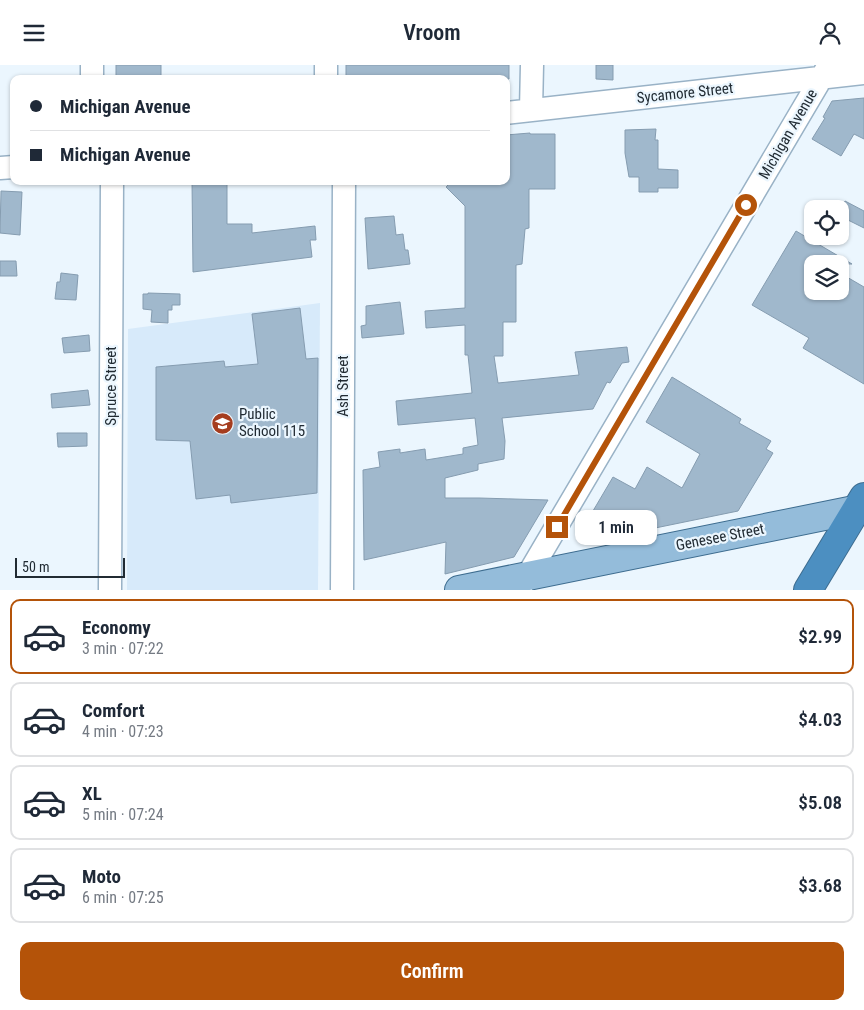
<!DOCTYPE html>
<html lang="en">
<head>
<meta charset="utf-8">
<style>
  body { margin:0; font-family:"Roboto Condensed",sans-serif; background:#f2f2f3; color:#1f2937; height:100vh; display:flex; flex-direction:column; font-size:19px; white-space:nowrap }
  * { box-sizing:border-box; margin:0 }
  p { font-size:16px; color:#747a83 }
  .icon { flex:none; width:28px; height:28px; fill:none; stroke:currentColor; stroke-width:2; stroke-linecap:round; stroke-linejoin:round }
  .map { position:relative; height:525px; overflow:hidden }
  .details { display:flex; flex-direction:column; background:#fff; flex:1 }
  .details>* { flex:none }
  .hud { position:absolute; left:10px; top:10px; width:500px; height:110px; border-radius:10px; box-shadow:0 1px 4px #0004; display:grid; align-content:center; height:110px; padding:0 20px; background:#fff }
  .tools { position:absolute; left:804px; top:135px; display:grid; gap:10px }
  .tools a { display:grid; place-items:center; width:45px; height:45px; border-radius:10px; background:#fff; box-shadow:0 1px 4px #0004; font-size:25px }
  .scale { position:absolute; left:15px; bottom:12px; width:110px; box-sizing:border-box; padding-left:5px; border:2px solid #212b33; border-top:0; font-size:14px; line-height:18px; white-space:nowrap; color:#212b33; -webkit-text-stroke:4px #ebf6fe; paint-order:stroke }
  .end { position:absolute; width:22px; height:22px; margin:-11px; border:6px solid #b45309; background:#fff; box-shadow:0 0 0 2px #fff }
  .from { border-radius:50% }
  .bubble { position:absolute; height:35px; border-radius:10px; background:#fff; box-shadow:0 1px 4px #0004; font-size:16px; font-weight:600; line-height:35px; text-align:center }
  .hud b { display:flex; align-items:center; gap:18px; height:48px; font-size:19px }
  .hud b+b { border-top:1px solid #e0e1e3 }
  .hud i { width:12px; height:12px; background:#1f2937 }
  ul { padding:9px 0 0; list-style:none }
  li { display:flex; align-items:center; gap:15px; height:75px; margin:0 10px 8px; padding:0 10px; border:2px solid #e0e1e3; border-radius:10px }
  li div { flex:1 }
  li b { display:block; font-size:19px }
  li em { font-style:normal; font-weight:600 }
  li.current { border-color:#b45309 }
  li>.icon { width:45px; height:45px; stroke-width:1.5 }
  .cta { display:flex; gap:10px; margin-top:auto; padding:10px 20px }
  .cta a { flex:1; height:58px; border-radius:10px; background:#b45309; color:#fff; font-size:20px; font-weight:600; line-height:58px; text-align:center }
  header { display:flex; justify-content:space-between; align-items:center; height:65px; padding:0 20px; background:#fff; font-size:22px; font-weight:600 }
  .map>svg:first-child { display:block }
</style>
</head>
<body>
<header><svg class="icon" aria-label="menu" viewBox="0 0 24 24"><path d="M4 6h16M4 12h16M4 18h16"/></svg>Vroom<svg class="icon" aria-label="person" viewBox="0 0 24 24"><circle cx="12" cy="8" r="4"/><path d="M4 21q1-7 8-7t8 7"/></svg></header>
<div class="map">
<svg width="864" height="525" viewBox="0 0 864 525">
  <rect width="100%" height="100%" fill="#ebf6fe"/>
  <path fill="#d7eafa" d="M 320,238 L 318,525 L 127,525 L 128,264 Z"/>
  <path fill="#a0b8cc" stroke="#859cb0" d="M 116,0 L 161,0 L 161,14 L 116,14 Z
    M 346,0 L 509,0 L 509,14 L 346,14 Z
    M 596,0 L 613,0 L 613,15 L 596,14 Z
    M 864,33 L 864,74 L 854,69 L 841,91 L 812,74 L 825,53 L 823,52 L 832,36 Z
    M 656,64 L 655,75 L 658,75 L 658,104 L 678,105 L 678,123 L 658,123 L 658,127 L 639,127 L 639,112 L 629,112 L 625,88 L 625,65 Z
    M 530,68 L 530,69 L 555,69 L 555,124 L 529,124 L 529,163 L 525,164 L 522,199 L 516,200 L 516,257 L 503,257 L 503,291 L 494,291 L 498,318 L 579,310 L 575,287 L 627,282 L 629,297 L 622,298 L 610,318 L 607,317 L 593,344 L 502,353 L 505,376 L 504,394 L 478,399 L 478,405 L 445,413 L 445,433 L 479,433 L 548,435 L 514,492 L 445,509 L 446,477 L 364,495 L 363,405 L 380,402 L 378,387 L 400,384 L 400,388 L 425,384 L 426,395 L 463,389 L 463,383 L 478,380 L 475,353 L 398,360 L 396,336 L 472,328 L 468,290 L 465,290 L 465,260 L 426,263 L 425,246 L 465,243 L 465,141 L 446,122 L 452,116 L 506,116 L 506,70 Z
    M 192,116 L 227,116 L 227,159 L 252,159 L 252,168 L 315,161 L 316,175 L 310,175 L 312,192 L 193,207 Z
    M 1,126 L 22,127 L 20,170 L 0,168 Z
    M 845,136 L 864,146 L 864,163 L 840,151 L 840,146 Z
    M 394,151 L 396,170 L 403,169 L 405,185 L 408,185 L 410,199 L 368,204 L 365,153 Z
    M 796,166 L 852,199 L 812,199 L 812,226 L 840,226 L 840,208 L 864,222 L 864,319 L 803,283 L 809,273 L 752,240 Z
    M 0,196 L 16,196 L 17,211 L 0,211 Z
    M 61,208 L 78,210 L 76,235 L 55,234 L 57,217 L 60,217 Z
    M 148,228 L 180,229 L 180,240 L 172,240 L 172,245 L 168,245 L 168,258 L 151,257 L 152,245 L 143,244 L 143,229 L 148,229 Z
    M 400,237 L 404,269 L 362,273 L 361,261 L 366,260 L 366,241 Z
    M 300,243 L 306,294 L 318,293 L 317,428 L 231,438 L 230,430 L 196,434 L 190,376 L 156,375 L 156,302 L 224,296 L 225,302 L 258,299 L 252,249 Z
    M 89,270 L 90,286 L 64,288 L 62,273 Z
    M 672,312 L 741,354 L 739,358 L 771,376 L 766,384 L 773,388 L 738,446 L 587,477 L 580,468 L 613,412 L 635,424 L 647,402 L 682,423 L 700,389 L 646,357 Z
    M 88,325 L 90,340 L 52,343 L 51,329 Z
    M 57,368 L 87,368 L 87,381 L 58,382 Z"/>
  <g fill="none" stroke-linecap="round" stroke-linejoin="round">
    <defs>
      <path id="minor" d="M 92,14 L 92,0
        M 326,14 L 326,0
        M 531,45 L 532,0
        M 506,48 L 864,8
        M 0,103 L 14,102
        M 522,520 L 829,0
        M 110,525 L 112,116
        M 342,525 L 344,116"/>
      <path id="major" d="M 459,525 L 864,443"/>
      <path id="highway" d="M 808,525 L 864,432"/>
    </defs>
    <use href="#minor" stroke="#99b2c6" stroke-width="25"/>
    <use href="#major" stroke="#3d6c8f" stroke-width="30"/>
    <use href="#highway" stroke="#3d6c8f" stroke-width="30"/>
    <use href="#minor" stroke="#fff" stroke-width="22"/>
    <use href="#major" stroke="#94bcda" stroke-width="28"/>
    <use href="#highway" stroke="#4c8fc1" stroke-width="28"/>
  </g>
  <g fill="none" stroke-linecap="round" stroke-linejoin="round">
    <path stroke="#b45309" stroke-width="6" d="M 557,462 L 746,140"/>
  </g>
  <defs>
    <symbol id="school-disc" viewBox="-11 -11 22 22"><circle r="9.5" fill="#a53d1f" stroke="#ebf6fe"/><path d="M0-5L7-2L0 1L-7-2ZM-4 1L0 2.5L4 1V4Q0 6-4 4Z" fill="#fff"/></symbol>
  </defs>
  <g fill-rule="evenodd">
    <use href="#school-disc" x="210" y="346" width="25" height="25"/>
  </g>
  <g text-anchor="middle" stroke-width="4.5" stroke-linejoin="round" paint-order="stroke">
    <g font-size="15" fill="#212b33" stroke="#ebf6fe">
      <text transform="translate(685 28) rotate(-6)" y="5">Sycamore Street</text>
      <text transform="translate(788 69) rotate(-60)" y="5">Michigan Avenue</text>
      <text transform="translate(111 321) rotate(-90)" y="5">Spruce Street</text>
      <text transform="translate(343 321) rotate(-90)" y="5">Ash Street</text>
      <text transform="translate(720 472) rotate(-11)" y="5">Genesee Street</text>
    </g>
    <g font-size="15" fill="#212b33" stroke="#ebf6fe" text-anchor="start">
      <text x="239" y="354">Public<tspan x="239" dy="17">School 115</tspan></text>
    </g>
  </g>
</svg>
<div class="tools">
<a><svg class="icon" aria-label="locate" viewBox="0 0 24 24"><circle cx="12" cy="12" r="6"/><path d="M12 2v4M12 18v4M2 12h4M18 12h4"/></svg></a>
<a><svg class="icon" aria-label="layers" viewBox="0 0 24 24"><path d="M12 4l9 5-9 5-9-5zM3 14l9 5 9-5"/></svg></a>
</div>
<div class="scale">50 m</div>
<i class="end from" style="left:746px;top:140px"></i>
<i class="end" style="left:557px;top:462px"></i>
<div class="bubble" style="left:575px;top:445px;width:82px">1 min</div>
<div class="hud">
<b><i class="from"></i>Michigan Avenue</b>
<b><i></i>Michigan Avenue</b>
</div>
</div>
<section class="details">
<ul>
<li class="current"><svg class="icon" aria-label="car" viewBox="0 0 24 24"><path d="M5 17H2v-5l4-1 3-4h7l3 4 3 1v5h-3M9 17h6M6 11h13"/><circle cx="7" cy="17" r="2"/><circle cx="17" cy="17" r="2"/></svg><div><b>Economy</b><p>3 min · 07:22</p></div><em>$2.99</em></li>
<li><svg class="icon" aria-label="car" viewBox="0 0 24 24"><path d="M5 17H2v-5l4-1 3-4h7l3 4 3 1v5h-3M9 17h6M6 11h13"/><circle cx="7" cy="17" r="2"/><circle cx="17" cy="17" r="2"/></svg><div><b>Comfort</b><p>4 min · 07:23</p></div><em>$4.03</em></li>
<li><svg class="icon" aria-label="car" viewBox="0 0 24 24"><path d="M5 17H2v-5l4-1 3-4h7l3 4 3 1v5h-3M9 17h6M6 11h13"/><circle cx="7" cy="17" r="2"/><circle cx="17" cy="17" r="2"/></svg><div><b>XL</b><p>5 min · 07:24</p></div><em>$5.08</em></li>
<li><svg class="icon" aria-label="car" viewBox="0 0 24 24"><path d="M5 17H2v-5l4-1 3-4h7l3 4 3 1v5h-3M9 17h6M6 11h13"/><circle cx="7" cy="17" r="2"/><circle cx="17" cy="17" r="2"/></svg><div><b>Moto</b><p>6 min · 07:25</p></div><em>$3.68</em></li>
</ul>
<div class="cta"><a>Confirm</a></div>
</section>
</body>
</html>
